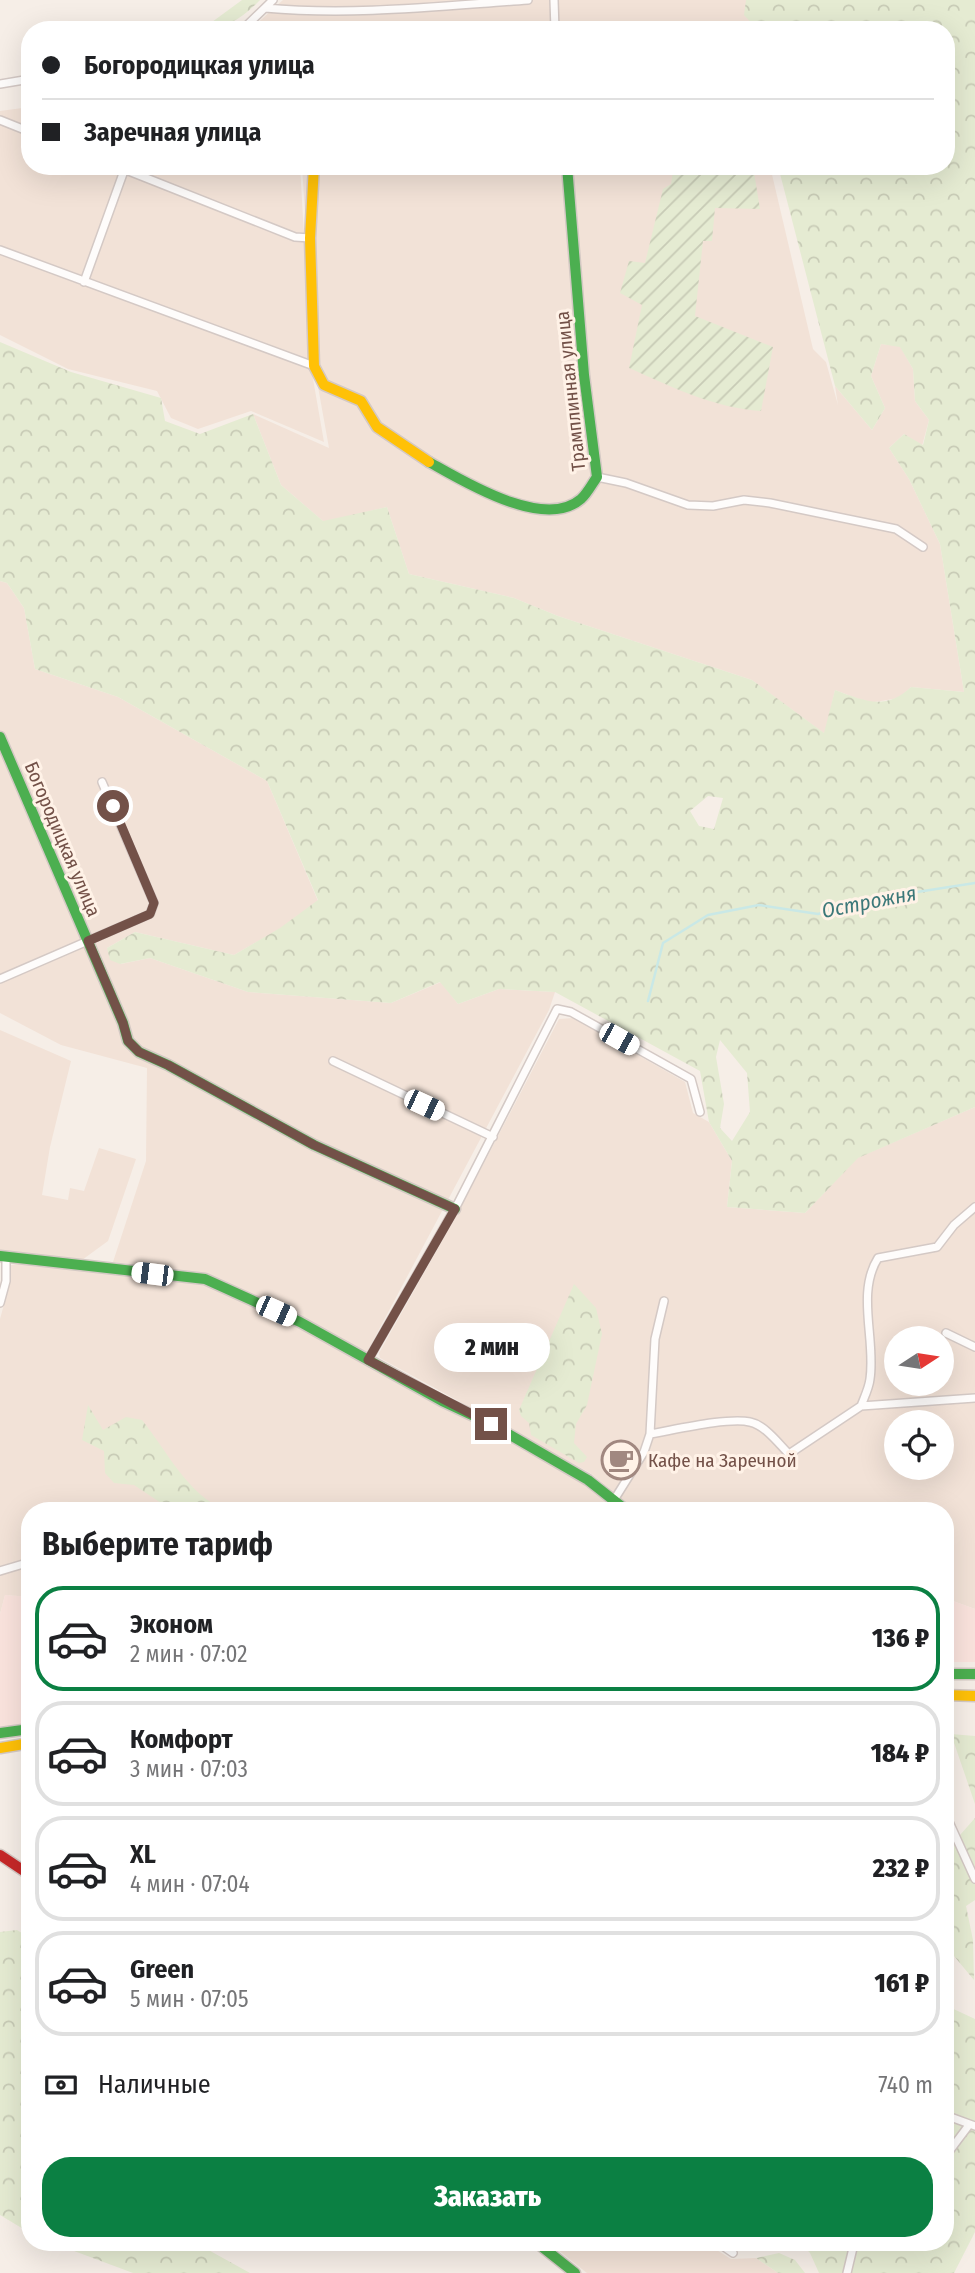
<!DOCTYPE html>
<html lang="ru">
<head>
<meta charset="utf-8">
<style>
  body { margin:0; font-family:"Fira Sans Condensed",sans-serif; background:#f2f2f2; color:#202124; height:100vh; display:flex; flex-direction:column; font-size:26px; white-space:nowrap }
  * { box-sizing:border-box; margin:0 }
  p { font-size:23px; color:#757577 }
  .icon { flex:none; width:38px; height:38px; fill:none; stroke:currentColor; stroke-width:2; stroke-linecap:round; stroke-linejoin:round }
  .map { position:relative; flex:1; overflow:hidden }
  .panel { position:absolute; left:21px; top:1502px; width:933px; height:749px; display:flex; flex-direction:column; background:#fff; border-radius:28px; box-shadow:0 7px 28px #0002 }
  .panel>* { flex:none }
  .hud { position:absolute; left:21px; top:21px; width:934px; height:154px; border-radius:28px; box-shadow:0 7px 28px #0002; display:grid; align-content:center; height:154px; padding:0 21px; background:#fff }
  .needle { width:46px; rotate:78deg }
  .tools { position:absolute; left:884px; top:1326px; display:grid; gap:14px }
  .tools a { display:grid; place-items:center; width:70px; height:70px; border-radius:50%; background:#fff; box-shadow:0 7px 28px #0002; font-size:35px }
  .end { position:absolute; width:32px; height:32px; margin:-16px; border:9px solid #735148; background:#fff; box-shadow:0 0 0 4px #fff }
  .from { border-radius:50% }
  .bubble { position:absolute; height:49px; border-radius:24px; background:#fff; box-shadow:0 7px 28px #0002; font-size:23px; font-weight:800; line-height:49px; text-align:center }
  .car { position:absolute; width:21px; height:42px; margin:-21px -10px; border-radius:9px; box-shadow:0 0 5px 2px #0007; background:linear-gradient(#fff 24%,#345 0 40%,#fff 0 76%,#345 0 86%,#fff 0) }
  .hud b { display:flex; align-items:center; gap:24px; height:66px; font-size:26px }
  .hud b+b { border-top:2px solid #e0e0e0 }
  .hud i { width:18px; height:18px; background:#202124 }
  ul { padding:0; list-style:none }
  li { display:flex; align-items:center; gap:21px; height:105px; margin:0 14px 10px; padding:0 7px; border:4px solid #e0e0e0; border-radius:28px }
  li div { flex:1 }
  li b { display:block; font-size:26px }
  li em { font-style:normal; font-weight:800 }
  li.on { border-color:#0b8043 }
  li>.icon { width:63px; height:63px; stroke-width:1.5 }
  h2 { padding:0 21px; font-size:32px; line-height:84px }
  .pay { display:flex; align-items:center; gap:18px; height:77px; padding:0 21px; font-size:26px }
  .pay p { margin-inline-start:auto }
  .action { display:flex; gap:14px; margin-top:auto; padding:14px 21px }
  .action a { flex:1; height:80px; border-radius:28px; background:#0b8043; color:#fff; font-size:28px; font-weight:800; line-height:80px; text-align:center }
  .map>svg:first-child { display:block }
</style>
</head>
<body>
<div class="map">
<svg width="975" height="2273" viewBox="0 0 975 2273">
  <defs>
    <pattern id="forest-crowns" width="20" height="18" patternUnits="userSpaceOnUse" patternTransform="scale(1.75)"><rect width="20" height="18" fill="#e5ebd2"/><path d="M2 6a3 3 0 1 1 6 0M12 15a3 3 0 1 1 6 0" fill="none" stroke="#c8cbb6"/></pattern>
    <pattern id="garden-furrows" width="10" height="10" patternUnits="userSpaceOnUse" patternTransform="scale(1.75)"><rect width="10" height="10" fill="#e5ebd2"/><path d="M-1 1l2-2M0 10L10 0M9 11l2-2" fill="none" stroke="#c8cbb6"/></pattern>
  </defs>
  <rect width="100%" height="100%" fill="#f6eee7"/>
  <path fill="#f2e2d7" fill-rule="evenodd" d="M 283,0 L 775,0 L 774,30 L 250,30 Z
    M 30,107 L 30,166 L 300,166 L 312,373 L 324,442 L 251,411 L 198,429 L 171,418 L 157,391 L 68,369 L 0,335 L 0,111 Z
    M 302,166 L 770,166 L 813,349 L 826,362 L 838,405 L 835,386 L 872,430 L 885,408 L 871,376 L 881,344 L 900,346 L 913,369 L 915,401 L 929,420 L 922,446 L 904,434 L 889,448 L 909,479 L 940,544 L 964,692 L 911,687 L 899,698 L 869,703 L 835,690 L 825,734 L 752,680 L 558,616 L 514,598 L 409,574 L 387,507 L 324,522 L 281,485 L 253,414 L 329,448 L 315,370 Z
    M 0,581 L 7,583 L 24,608 L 35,669 L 118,697 L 267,781 L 318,901 L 281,928 L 234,955 L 135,932 L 107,948 L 121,964 L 150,958 L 248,992 L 391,1003 L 441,982 L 458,1004 L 499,989 L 555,992 L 549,1010 L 367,1352 L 298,1315 L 205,1274 L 113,1262 L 146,1161 L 147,1068 L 61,1045 L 0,1013 Z
    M 573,1018 L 685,1082 L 693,1113 L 709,1122 L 732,1161 L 727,1207 L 805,1213 L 857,1158 L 975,1107 L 975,1609 L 945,1598 L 945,1510 L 636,1510 L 590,1473 L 380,1358 L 379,1353 L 460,1209 L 559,1019 ZM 896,1339 L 942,1339 L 942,1384 L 896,1384 ZM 896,1423 L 942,1423 L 942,1468 L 896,1468 Z
    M 0,1030 L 71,1061 L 50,1147 L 42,1195 L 68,1200 L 70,1188 L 84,1191 L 99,1148 L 136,1159 L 108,1241 L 82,1260 L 0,1251 Z
    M 19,1264 L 203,1284 L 302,1329 L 584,1483 L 616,1510 L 30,1510 L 30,1597 L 5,1595 L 0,1614 L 0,1319 L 11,1279 L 11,1265 Z
    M 548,2242 L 704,2242 L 731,2259 L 756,2258 L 778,2273 L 587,2273 Z"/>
  <path fill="#fae3dd" d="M 5,1595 L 30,1597 L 30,1723 L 0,1727 L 0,1614 Z
    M 945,1598 L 975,1609 L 975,1662 L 945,1662 Z"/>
  <path fill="url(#forest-crowns)" fill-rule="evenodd" d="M 242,0 L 260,0 C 240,21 215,36 185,28 L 212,22 Z
    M 746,0 L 975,0 L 975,1107 L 858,1158 L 805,1213 L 727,1207 L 732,1161 L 709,1122 L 700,1071 L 555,992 L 499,989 L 458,1004 L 440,982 L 391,1003 L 248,992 L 150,958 L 120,964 L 110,960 L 107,948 L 135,932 L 234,955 L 280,928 L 318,900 L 267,781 L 118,697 L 35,669 L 24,608 L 7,583 L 0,581 L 0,342 L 71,372 L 161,398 L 165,421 L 200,434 L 253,414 L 281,485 L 323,521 L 387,507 L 409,574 L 514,598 L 558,616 L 752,680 L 824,733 L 835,690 C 865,701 885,711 911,687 L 964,692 L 940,544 L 909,479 L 889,448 L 904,434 L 923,445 L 929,420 L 915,401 L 913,369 L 900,347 L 881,344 L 871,376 L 885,408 L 872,430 L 835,386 L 778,166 L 947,166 L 947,30 L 758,30 L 744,15 ZM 708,796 L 723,798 L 714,829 L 699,826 L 690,811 ZM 720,1040 L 747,1073 L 750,1112 L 732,1141 L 720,1128 L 724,1104 L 716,1057 Z
    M 574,1284 L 596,1308 L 602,1334 L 587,1405 L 576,1424 L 574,1443 L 587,1457 L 584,1462 L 579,1463 L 531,1435 L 529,1423 L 521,1416 L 519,1410 Z
    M 88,1405 L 103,1430 L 126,1417 L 142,1420 C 167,1451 188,1495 225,1510 L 165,1510 L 164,1505 L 134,1485 L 114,1483 L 105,1473 L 104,1451 L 82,1440 Z
    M 951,1734 L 975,1736 L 975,1804 Z
    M 975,1818 L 975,1900 L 966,1906 L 973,1940 L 974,1980 L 954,1956 L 945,1959 L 945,1852 Z
    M 17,1930 L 30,1938 L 30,2233 L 0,2215 L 0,1932 Z
    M 945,2005 L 975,2019 L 975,2232 L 954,2273 L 819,2273 L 810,2253 L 800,2242 L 945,2242 Z
    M 50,2242 L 194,2242 L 250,2273 L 133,2273 Z
    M 779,2253 L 795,2260 L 805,2273 L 778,2273 L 756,2258 Z"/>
  <path fill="url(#garden-furrows)" d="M 674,166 L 753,166 L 760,209 L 715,208 L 712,241 L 703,241 L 695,316 L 773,347 L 761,411 C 714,408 672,387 629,368 L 642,305 L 620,293 L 629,261 L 645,263 L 663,189 L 671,184 Z"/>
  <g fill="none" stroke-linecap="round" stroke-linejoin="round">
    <path stroke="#c9e8e6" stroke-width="2.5" d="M 648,1001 L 663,943 L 708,915 L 759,905 L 818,914 L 872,899 L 975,883"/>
    <defs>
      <path id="street" d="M 554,0 L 555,30
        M 265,8 C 353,16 440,6 528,0
        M 242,30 L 273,0
        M 0,84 L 30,79
        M 0,120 L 30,132
        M 116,166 L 295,237 L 310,238
        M 0,250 L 314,366
        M 84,282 L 125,168
        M 597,477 L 626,483 L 688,505 L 713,506 L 744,500 L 770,503 L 896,529 L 923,547
        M 0,979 L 150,914 L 154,903 L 102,782
        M 333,1061 L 493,1137
        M 975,1207 L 954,1225 L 937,1247 L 878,1258 C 856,1293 876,1340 870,1379 C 869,1388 864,1398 861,1406 L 975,1398
        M 0,1303 L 6,1281 L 6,1257
        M 946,1333 L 975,1347
        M 368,1360 L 458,1203 L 557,1009 L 571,1012 L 691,1079 L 700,1112
        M 650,1434 C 674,1430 728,1417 750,1422 C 765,1425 778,1443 789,1454 L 861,1406
        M 614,1500 L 644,1452 L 650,1434 L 655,1339 L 664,1301
        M 0,1571 L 30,1562
        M 945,1813 L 975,1879
        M 945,2115 L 975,2126
        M 945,2157 L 969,2125
        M 717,2242 L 733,2253
        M 847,2273 L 853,2248 L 858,2242"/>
      <path id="fast" d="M 429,462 C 463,481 544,531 581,499 C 587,494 592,484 597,477 L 584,375 L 567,166
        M 0,737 L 123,1023 L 128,1041 L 139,1052 L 168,1065 L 314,1145 L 455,1209
        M 0,1256 L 205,1279 L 300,1322 L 442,1401 L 491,1424 L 588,1480 L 626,1510
        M 945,1674 L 975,1674
        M 0,1733 L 30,1729
        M 536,2242 L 575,2273"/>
      <path id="slow" d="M 314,166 L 310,238 L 314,366 L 324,385 L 361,401 L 377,427 L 429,462
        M 945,1695 L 975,1696
        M 0,1748 L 30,1743"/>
      <path id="jam" d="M 0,1855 L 30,1875"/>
    </defs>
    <use href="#street" stroke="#d4c9c5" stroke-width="10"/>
    <use href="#fast" stroke="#d4c9c4" stroke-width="13"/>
    <use href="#slow" stroke="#d4c9c4" stroke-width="13"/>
    <use href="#jam" stroke="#d4c9c4" stroke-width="13"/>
    <use href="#street" stroke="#fefcfb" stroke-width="7"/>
    <use href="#fast" stroke="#4caf50" stroke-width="10"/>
    <use href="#slow" stroke="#ffc107" stroke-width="10"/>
    <use href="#jam" stroke="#c62828" stroke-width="10"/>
  </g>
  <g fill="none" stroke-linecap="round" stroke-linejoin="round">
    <path stroke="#735148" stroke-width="9" d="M 113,806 L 154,903 L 150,914 L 88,941 L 123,1023 L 128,1041 L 139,1052 L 168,1065 L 314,1145 L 455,1209 L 368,1360 L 491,1424"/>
  </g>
  <defs>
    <symbol id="cafe-ring" viewBox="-11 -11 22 22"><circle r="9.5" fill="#fff2e7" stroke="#a18880" stroke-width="1.5"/><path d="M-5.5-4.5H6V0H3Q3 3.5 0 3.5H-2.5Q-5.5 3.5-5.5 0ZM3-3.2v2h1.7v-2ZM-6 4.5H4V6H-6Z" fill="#a18880"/></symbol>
  </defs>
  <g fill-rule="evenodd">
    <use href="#cafe-ring" x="599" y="1438" width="44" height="44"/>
  </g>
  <g text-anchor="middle" stroke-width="6" stroke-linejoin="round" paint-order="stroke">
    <g font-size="19" fill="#735148" stroke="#fff2e7">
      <text transform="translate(570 391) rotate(-96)" y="7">Трамплинная улица</text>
      <text transform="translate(63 839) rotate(67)" y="7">Богородицкая улица</text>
    </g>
    <g font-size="19" fill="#735148" stroke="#fff2e7" text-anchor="start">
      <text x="648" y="1467">Кафе на Заречной</text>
    </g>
    <g font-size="21" font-style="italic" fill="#3c7879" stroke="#fff2e7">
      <text transform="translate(869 902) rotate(-11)" y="7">Острожня</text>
    </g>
  </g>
</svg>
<div class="tools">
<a><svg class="needle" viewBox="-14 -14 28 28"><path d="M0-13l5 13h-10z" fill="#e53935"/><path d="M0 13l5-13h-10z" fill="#757577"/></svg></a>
<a><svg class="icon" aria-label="locate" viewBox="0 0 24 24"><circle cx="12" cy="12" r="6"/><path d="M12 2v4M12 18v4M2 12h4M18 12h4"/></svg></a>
</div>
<i class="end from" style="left:113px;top:806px"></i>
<i class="end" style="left:491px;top:1424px"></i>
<div class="bubble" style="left:434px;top:1323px;width:116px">2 мин</div>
<i class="car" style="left:619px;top:1039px;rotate:119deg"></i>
<i class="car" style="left:424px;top:1105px;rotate:115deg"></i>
<i class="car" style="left:152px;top:1274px;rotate:277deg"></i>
<i class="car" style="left:276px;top:1311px;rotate:114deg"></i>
<div class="hud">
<b><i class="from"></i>Богородицкая улица</b>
<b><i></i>Заречная улица</b>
</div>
<section class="panel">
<h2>Выберите тариф</h2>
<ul>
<li class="on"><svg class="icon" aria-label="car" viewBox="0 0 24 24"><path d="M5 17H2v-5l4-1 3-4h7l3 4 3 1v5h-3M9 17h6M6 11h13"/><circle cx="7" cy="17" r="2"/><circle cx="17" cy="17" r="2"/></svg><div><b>Эконом</b><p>2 мин · 07:02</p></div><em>136 ₽</em></li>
<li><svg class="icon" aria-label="car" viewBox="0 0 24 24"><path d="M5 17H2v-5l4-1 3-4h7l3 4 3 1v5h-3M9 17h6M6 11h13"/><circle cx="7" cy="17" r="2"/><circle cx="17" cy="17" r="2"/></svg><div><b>Комфорт</b><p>3 мин · 07:03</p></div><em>184 ₽</em></li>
<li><svg class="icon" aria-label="car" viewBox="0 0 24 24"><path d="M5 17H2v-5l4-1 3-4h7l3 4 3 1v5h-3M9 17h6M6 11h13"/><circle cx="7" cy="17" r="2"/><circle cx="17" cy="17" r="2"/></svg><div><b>XL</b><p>4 мин · 07:04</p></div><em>232 ₽</em></li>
<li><svg class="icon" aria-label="car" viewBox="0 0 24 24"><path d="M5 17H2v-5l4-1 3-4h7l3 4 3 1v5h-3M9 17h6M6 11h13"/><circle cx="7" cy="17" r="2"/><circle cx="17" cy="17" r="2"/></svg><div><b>Green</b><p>5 мин · 07:05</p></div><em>161 ₽</em></li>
</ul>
<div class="pay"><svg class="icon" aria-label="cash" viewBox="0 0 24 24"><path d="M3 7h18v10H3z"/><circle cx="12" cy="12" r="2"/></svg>Наличные<p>740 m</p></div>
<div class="action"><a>Заказать</a></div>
</section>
</div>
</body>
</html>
